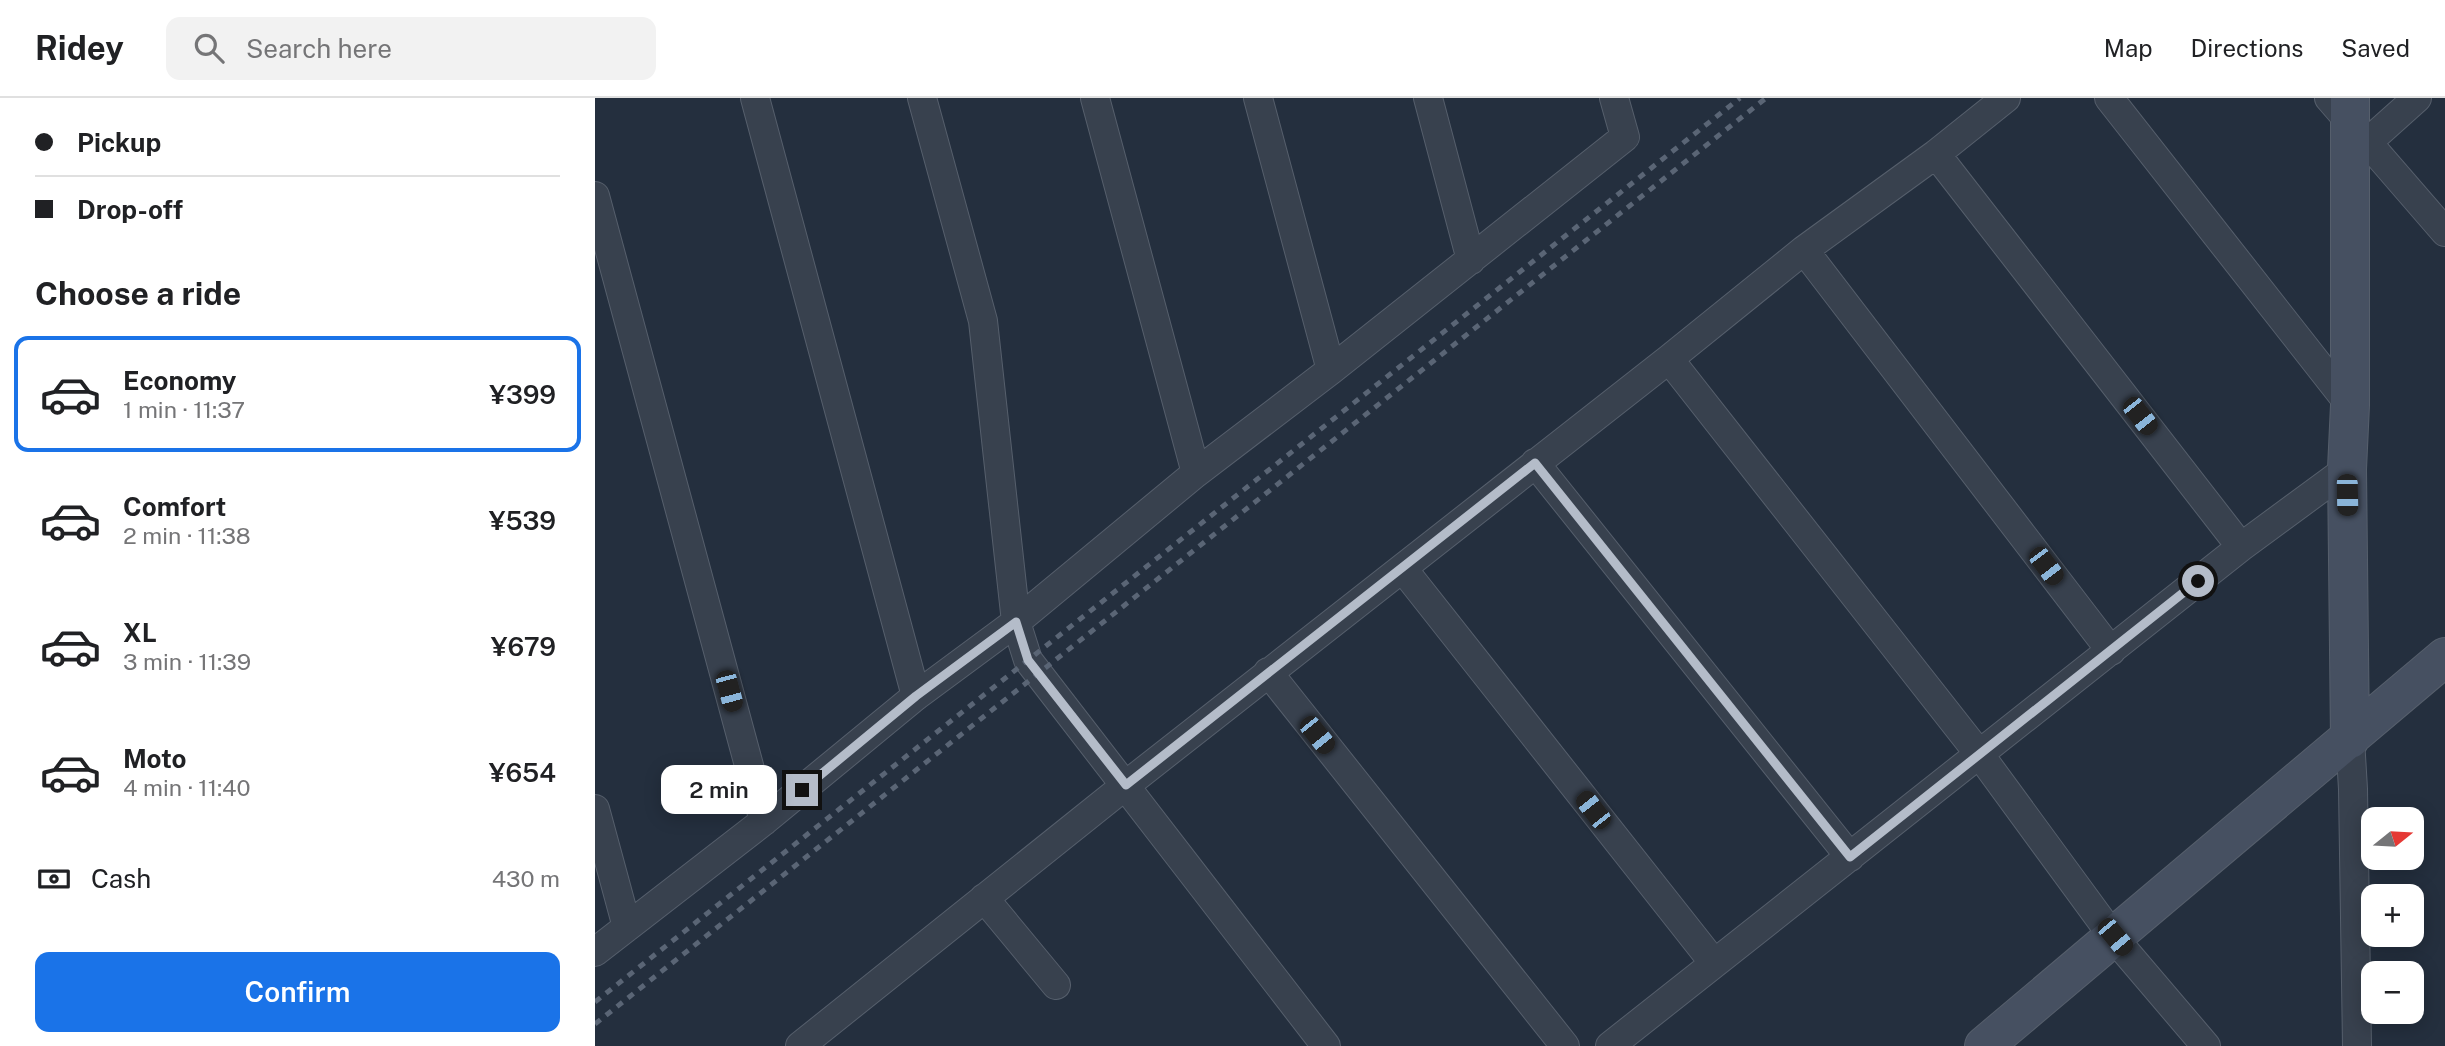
<!DOCTYPE html>
<html lang="en">
<head>
<meta charset="utf-8">
<style>
  body { margin:0; font-family:"Public Sans",sans-serif; background:#f2f2f2; color:#202124; height:100vh; display:flex; flex-direction:column; font-size:26px; white-space:nowrap }
  * { box-sizing:border-box; margin:0 }
  p { font-size:23px; color:#757577 }
  .icon { flex:none; width:38px; height:38px; fill:none; stroke:currentColor; stroke-width:2; stroke-linecap:round; stroke-linejoin:round }
  .map { position:relative; flex:1; overflow:hidden }
  .drawer { display:flex; flex-direction:column; background:#fff; width:595px }
  .drawer>* { flex:none }
  .hud { display:grid; align-content:center; height:154px; padding:0 35px; background:#fff }
  .needle { width:46px; rotate:72deg }
  .buttons { position:absolute; left:1766px; top:709px; display:grid; gap:14px }
  .buttons a { display:grid; place-items:center; width:63px; height:63px; border-radius:14px; background:#fff; box-shadow:0 4px 18px #0003; font-size:35px }
  .end { position:absolute; width:32px; height:32px; margin:-16px; border:9px solid #b4bcc9; background:#111; box-shadow:0 0 0 4px #111 }
  .from { border-radius:50% }
  .bubble { position:absolute; height:49px; border-radius:14px; background:#fff; box-shadow:0 4px 18px #0003; font-size:23px; font-weight:600; line-height:49px; text-align:center }
  .car { position:absolute; width:21px; height:42px; margin:-21px -10px; border-radius:9px; box-shadow:0 0 5px 2px #0007; background:linear-gradient(#222 24%,#8ab4d8 0 40%,#222 0 76%,#8ab4d8 0 86%,#222 0) }
  .hud b { display:flex; align-items:center; gap:24px; height:66px; font-size:26px }
  .hud b+b { border-top:2px solid #e0e0e0 }
  .hud i { width:18px; height:18px; background:#202124 }
  ul { padding:0; list-style:none }
  li { display:flex; align-items:center; gap:21px; height:116px; margin:0 14px 10px; padding:0 21px; border:4px solid transparent; border-radius:14px }
  li div { flex:1 }
  li b { display:block; font-size:26px }
  li em { font-style:normal; font-weight:600 }
  li.selected { border-color:#1a73e8 }
  li>.icon { width:63px; height:63px; stroke-width:1.5 }
  h2 { padding:0 35px; font-size:32px; line-height:84px }
  .pay { display:flex; align-items:center; gap:18px; height:77px; padding:0 35px; font-size:26px }
  .pay p { margin-inline-start:auto }
  .primary-button { display:flex; gap:14px; margin-top:auto; padding:14px 35px }
  .primary-button a { flex:1; height:80px; border-radius:14px; background:#1a73e8; color:#fff; font-size:28px; font-weight:600; line-height:80px; text-align:center }
  header { display:flex; align-items:center; gap:42px; box-sizing:border-box; height:98px; padding:0 35px; background:#fff; border-bottom:2px solid #e0e0e0 }
  header strong { font-size:33px }
  nav { display:flex; gap:38px; margin-inline-start:auto; font-size:24px }
  .search { width:490px; height:63px; background:#f2f2f2; display:flex; align-items:center; gap:18px; box-sizing:border-box; padding:0 24px; border-radius:14px; color:#757577; font-size:26px }
  main { display:flex; flex:1; min-height:0 }
  .map>svg:first-child { display:block }
</style>
</head>
<body>
<header>
<strong>Ridey</strong>
<div class="search"><svg class="icon" aria-label="search" viewBox="0 0 24 24"><circle cx="10" cy="10" r="6"/><path d="M15 15l6 6"/></svg>Search here</div>
<nav><a>Map</a><a>Directions</a><a>Saved</a></nav>
</header>
<main>
<section class="drawer">
<div class="hud">
<b><i class="from"></i>Pickup</b>
<b><i></i>Drop-off</b>
</div>
<h2>Choose a ride</h2>
<ul>
<li class="selected"><svg class="icon" aria-label="car" viewBox="0 0 24 24"><path d="M5 17H2v-5l4-1 3-4h7l3 4 3 1v5h-3M9 17h6M6 11h13"/><circle cx="7" cy="17" r="2"/><circle cx="17" cy="17" r="2"/></svg><div><b>Economy</b><p>1 min · 11:37</p></div><em>¥399</em></li>
<li><svg class="icon" aria-label="car" viewBox="0 0 24 24"><path d="M5 17H2v-5l4-1 3-4h7l3 4 3 1v5h-3M9 17h6M6 11h13"/><circle cx="7" cy="17" r="2"/><circle cx="17" cy="17" r="2"/></svg><div><b>Comfort</b><p>2 min · 11:38</p></div><em>¥539</em></li>
<li><svg class="icon" aria-label="car" viewBox="0 0 24 24"><path d="M5 17H2v-5l4-1 3-4h7l3 4 3 1v5h-3M9 17h6M6 11h13"/><circle cx="7" cy="17" r="2"/><circle cx="17" cy="17" r="2"/></svg><div><b>XL</b><p>3 min · 11:39</p></div><em>¥679</em></li>
<li><svg class="icon" aria-label="car" viewBox="0 0 24 24"><path d="M5 17H2v-5l4-1 3-4h7l3 4 3 1v5h-3M9 17h6M6 11h13"/><circle cx="7" cy="17" r="2"/><circle cx="17" cy="17" r="2"/></svg><div><b>Moto</b><p>4 min · 11:40</p></div><em>¥654</em></li>
</ul>
<div class="pay"><svg class="icon" aria-label="cash" viewBox="0 0 24 24"><path d="M3 7h18v10H3z"/><circle cx="12" cy="12" r="2"/></svg>Cash<p>430 m</p></div>
<div class="primary-button"><a>Confirm</a></div>
</section>
<div class="map">
<svg width="1850" height="948" viewBox="0 0 1850 948">
  <rect width="100%" height="100%" fill="#242f3e"/>
  <g fill="none" stroke-linecap="round" stroke-linejoin="round">
    <defs>
      <path id="street" d="M 160,0 L 321,598
        M 327,0 L 388,223 L 421,524 L 433,562 L 731,948
        M 500,0 L 601,375
        M 663,0 L 736,272
        M 833,0 L 876,162
        M 1514,0 L 1755,307
        M 1734,0 L 1850,134
        M 1774,43 L 1822,0
        M 1341,56 L 1646,449
        M 0,98 L 169,723
        M 1209,152 L 1516,553
        M 1074,261 L 1385,657 L 1519,840 L 1611,948
        M 940,365 L 1255,759
        M 808,471 L 1119,865
        M 673,574 L 970,948
        M 1755,641 L 1758,691 L 1762,948
        M 0,711 L 32,829
        M 389,800 L 461,887
        M 0,854 L 169,723 L 321,598 L 421,524 L 601,375 L 736,272 L 1030,39 L 1019,0
        M 205,948 L 531,687 L 1074,261 L 1209,152 L 1341,56 L 1411,0
        M 1015,948 L 1646,449 L 1752,371"/>
      <path id="secondary" d="M 1755,641 L 1752,371 L 1755,307 L 1755,0
        M 1389,948 L 1850,559"/>
    </defs>
    <use href="#street" stroke="#565f6c" stroke-width="30"/>
    <use href="#secondary" stroke="#565f6c" stroke-width="40"/>
    <use href="#street" stroke="#38414e" stroke-width="28"/>
    <use href="#secondary" stroke="#465061" stroke-width="38"/>
    <path stroke="#5a6575" stroke-width="5" stroke-dasharray="7 7" stroke-linecap="butt" d="M 0,904 L 1145,0
      M 0,926 L 1171,0"/>
  </g>
  <g fill="none" stroke-linecap="round" stroke-linejoin="round">
    <path stroke="#b4bcc9" stroke-width="9" d="M 207,692 L 321,598 L 421,524 L 433,562 L 531,687 L 940,365 L 1255,759 L 1603,483"/>
  </g>
</svg>
<div class="buttons">
<a><svg class="needle" viewBox="-14 -14 28 28"><path d="M0-13l5 13h-10z" fill="#e53935"/><path d="M0 13l5-13h-10z" fill="#757577"/></svg></a>
<a>+</a>
<a>−</a>
</div>
<i class="end from" style="left:1603px;top:483px"></i>
<i class="end" style="left:207px;top:692px"></i>
<div class="bubble" style="left:66px;top:667px;width:116px">2 min</div>
<i class="car" style="left:1545px;top:318px;rotate:142deg"></i>
<i class="car" style="left:1752px;top:397px;rotate:179deg"></i>
<i class="car" style="left:1451px;top:468px;rotate:143deg"></i>
<i class="car" style="left:134px;top:593px;rotate:165deg"></i>
<i class="car" style="left:722px;top:637px;rotate:141deg"></i>
<i class="car" style="left:998px;top:712px;rotate:322deg"></i>
<i class="car" style="left:1520px;top:839px;rotate:140deg"></i>
</div>
</main>
</body>
</html>
